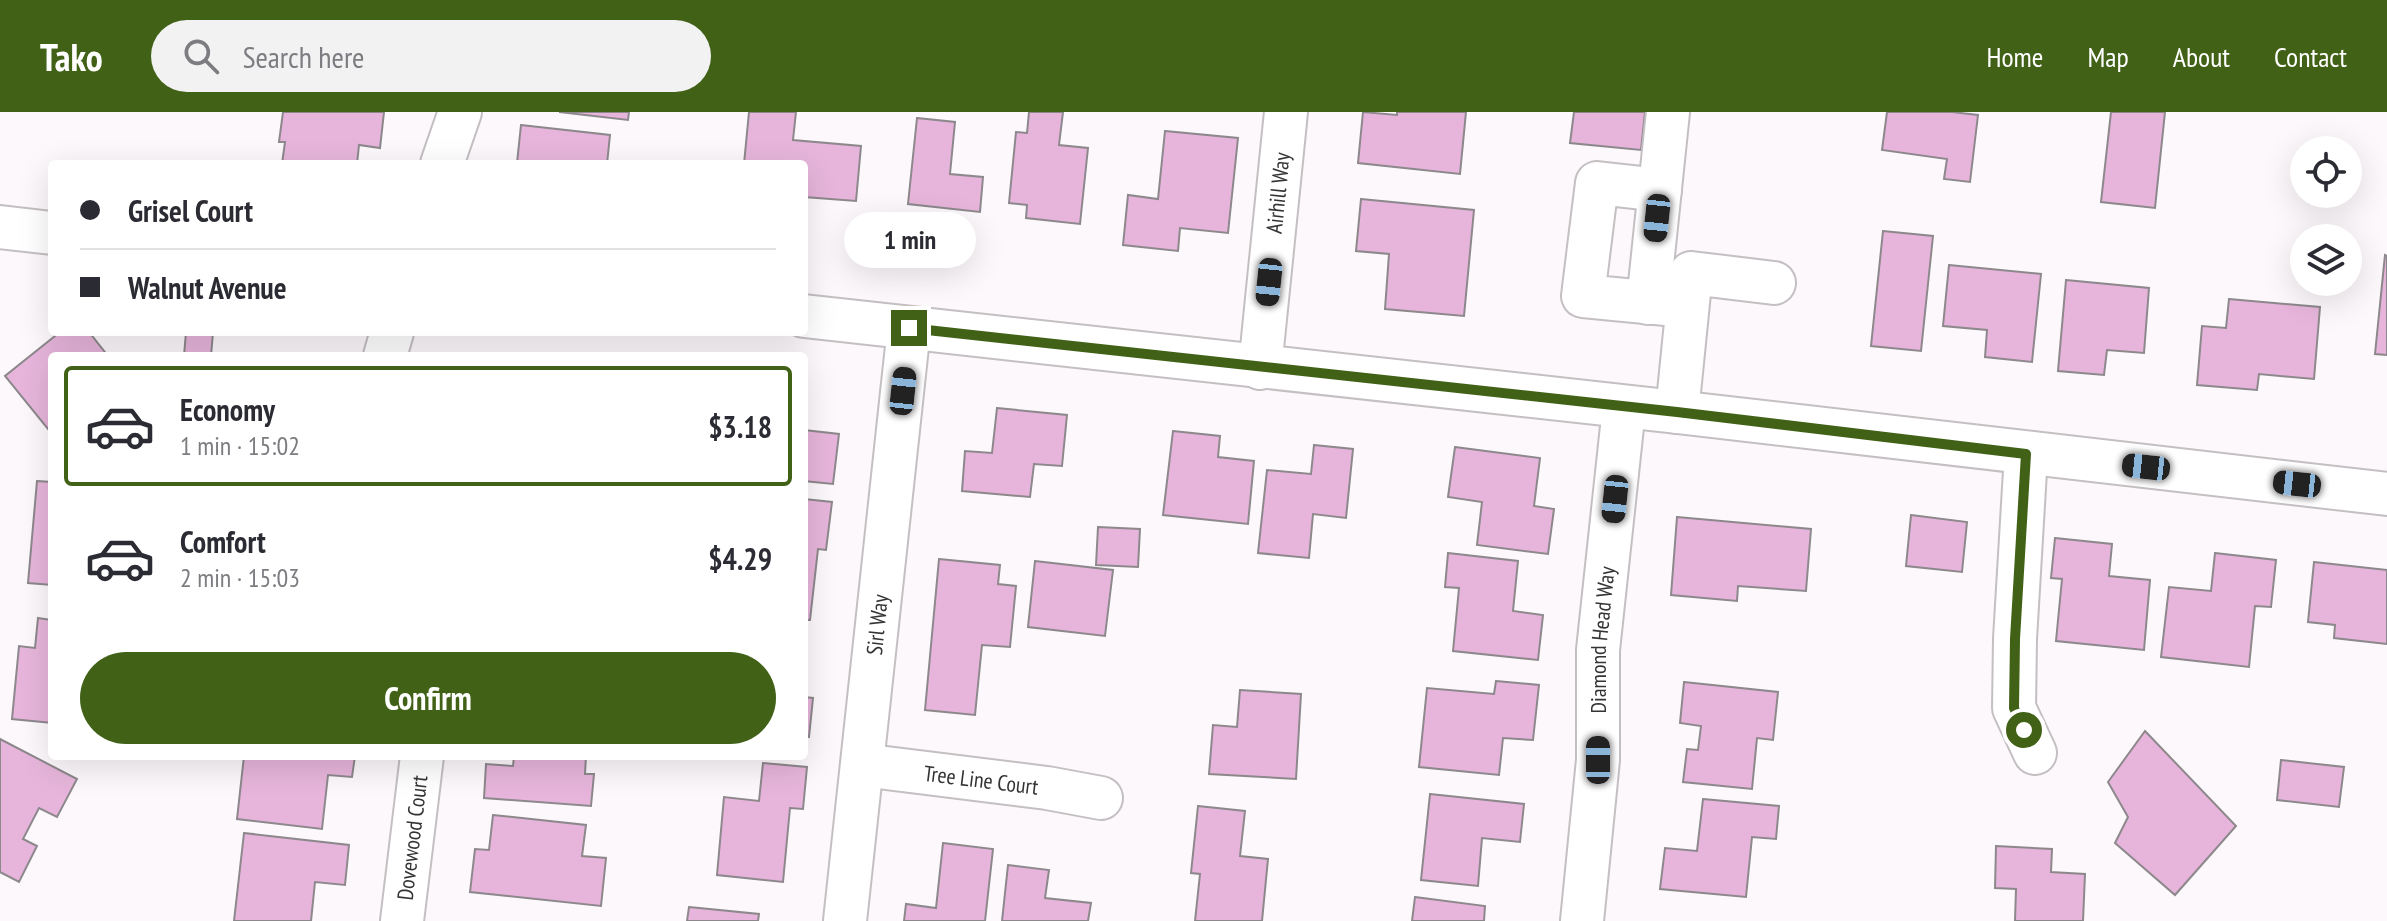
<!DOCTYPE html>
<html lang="en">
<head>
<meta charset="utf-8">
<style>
  body { margin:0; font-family:"PT Sans Narrow",sans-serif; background:#f2f2f3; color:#2b2b33; height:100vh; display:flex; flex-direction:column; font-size:30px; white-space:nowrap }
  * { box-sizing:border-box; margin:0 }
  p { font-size:26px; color:#7c7c81 }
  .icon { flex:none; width:44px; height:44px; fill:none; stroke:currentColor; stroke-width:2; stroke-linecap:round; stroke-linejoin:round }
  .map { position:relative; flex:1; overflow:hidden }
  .details { position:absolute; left:48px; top:240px; width:760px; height:408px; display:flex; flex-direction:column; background:#fff; border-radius:8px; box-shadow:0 8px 32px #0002 }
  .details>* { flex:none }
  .hud { position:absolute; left:48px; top:48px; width:760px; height:176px; border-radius:8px; box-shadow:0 8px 32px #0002; display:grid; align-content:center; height:176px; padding:0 32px; background:#fff }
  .fabs { position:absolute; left:2290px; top:24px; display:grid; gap:16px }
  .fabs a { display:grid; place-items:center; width:72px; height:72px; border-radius:50%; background:#fff; box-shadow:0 8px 32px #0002; font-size:40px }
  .end { position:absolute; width:36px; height:36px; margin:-18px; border:10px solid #416116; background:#fff; box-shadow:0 0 0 4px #fff }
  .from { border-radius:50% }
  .bubble { position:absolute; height:56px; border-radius:28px; background:#fff; box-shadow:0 8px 32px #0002; font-size:26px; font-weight:600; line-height:56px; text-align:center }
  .car { position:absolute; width:24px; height:48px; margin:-24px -12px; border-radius:10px; box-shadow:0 0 6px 2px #0007; background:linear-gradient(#222 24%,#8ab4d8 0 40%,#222 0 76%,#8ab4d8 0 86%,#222 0) }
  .hud b { display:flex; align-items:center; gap:28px; height:76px; font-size:30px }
  .hud b+b { border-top:2px solid #e1e1e2 }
  .hud i { width:20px; height:20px; background:#2b2b33 }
  ul { padding:14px 0 0; list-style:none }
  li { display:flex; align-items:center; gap:24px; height:120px; margin:0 16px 12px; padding:0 16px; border:4px solid transparent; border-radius:8px }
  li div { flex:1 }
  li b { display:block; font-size:30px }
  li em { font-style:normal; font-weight:600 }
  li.selected { border-color:#416116 }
  li>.icon { width:72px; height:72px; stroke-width:1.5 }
  .primary-button { display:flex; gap:16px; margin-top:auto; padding:16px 32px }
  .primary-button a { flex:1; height:92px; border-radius:48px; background:#416116; color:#fff; font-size:32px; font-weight:600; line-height:92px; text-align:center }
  header { display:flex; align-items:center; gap:48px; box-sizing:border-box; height:112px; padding:0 40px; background:#416116; color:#fff }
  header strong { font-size:38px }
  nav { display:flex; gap:44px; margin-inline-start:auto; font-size:28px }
  .search { width:560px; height:72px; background:#f2f2f3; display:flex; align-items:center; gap:20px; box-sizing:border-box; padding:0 28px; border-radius:44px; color:#7c7c81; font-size:30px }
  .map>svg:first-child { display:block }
</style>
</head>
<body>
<header>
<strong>Tako</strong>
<div class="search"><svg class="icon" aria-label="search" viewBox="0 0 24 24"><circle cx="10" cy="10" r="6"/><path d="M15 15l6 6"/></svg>Search here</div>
<nav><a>Home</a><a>Map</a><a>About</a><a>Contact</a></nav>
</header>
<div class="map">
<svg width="2387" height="809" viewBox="0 0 2387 809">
  <rect width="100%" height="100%" fill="#fdf8fb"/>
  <path fill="#e7b5db" stroke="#8d888c" stroke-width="2" d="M 283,0 L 384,0 L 380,36 L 359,33 L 357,52 L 282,52 L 285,30 L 279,30 Z
    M 559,0 L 629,0 L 628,8 Z
    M 749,0 L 796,0 L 793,28 L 861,34 L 856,89 L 804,85 L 804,52 L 744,52 Z
    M 1029,0 L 1063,0 L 1059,33 L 1088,36 L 1080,112 L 1026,106 L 1027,93 L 1009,91 L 1016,20 L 1027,21 Z
    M 1363,0 L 1397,3 L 1397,0 L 1466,0 L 1460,62 L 1358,51 Z
    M 1574,0 L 1645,0 L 1641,38 L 1570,31 Z
    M 1887,0 L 1952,0 L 1978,3 L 1970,70 L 1944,67 L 1947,47 L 1882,38 Z
    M 2111,0 L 2165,0 L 2155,96 L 2101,90 Z
    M 917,6 L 955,10 L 950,62 L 983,65 L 980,100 L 908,92 Z
    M 521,13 L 610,23 L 607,52 L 517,51 Z
    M 1165,19 L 1238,26 L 1228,121 L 1180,116 L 1178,139 L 1123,133 L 1128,83 L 1158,87 Z
    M 1361,87 L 1474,98 L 1464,204 L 1385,197 L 1389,142 L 1356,139 Z
    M 1883,119 L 1933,124 L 1921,239 L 1871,234 Z
    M 2385,143 L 2387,144 L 2387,243 L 2375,242 Z
    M 1949,153 L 2041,162 L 2032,250 L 1985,245 L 1987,218 L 1943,214 Z
    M 2066,168 L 2149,176 L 2144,241 L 2107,238 L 2104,263 L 2058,259 Z
    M 2229,187 L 2320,195 L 2314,267 L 2259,262 L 2257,278 L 2197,273 L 2202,214 L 2226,216 Z
    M 60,220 L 89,220 L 108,244 L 52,244 L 52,322 L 5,264 Z
    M 186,220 L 213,220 L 211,244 L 184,244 Z
    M 997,296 L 1067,303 L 1062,354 L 1034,352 L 1030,385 L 962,379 L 965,339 L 992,341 Z
    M 804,318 L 839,322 L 833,372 L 804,369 Z
    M 1173,319 L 1220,324 L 1218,345 L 1254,349 L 1248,412 L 1163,403 Z
    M 1314,333 L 1353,337 L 1346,406 L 1313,402 L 1309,446 L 1258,441 L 1267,358 L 1311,362 Z
    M 1455,335 L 1540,346 L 1534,394 L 1554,397 L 1548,442 L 1477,433 L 1482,390 L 1448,385 Z
    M 37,369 L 52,370 L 52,473 L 28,471 Z
    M 804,387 L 832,390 L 826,438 L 818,437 L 810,508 L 804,508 Z
    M 1911,403 L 1967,410 L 1962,460 L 1906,454 Z
    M 1677,405 L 1811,417 L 1806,479 L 1738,474 L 1737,489 L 1671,483 Z
    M 1098,415 L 1140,417 L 1138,455 L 1096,453 Z
    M 2055,426 L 2112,432 L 2109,464 L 2150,468 L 2144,538 L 2056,529 L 2062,467 L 2051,466 Z
    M 1448,441 L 1518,449 L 1513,499 L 1543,503 L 1538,548 L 1453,539 L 1459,476 L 1445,475 Z
    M 2215,441 L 2276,448 L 2271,495 L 2255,494 L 2249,555 L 2161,545 L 2169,475 L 2211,479 Z
    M 939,447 L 1000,453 L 998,472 L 1016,474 L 1010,535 L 982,533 L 975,603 L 925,598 Z
    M 1035,449 L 1113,458 L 1105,524 L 1028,515 Z
    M 2314,450 L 2387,458 L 2387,532 L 2334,526 L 2335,513 L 2308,510 Z
    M 38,506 L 52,508 L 52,611 L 12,607 L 19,534 L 35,536 Z
    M 1496,569 L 1539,573 L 1533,628 L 1503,626 L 1499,663 L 1419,655 L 1427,576 L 1494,582 Z
    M 1684,570 L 1778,580 L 1773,628 L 1757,626 L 1752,677 L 1683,670 L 1687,637 L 1698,638 L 1701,614 L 1680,611 Z
    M 1240,578 L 1301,582 L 1296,667 L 1209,662 L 1213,613 L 1237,615 Z
    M 804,585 L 813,586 L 809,625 L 804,624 Z
    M 2145,619 L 2236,714 L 2175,783 L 2115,731 L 2128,705 L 2108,670 Z
    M 0,627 L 77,667 L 57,705 L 39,696 L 23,727 L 37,734 L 19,770 L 0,760 Z
    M 244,644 L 355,644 L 352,665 L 328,663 L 322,717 L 237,707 Z
    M 514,644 L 586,644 L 585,662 L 594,662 L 591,694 L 484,686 L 486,652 L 513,654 Z
    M 2281,648 L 2344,655 L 2339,695 L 2277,688 Z
    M 763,651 L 807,655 L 803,697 L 790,696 L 783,770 L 717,763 L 724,685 L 759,689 Z
    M 1430,682 L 1524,692 L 1520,730 L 1482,726 L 1478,774 L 1421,768 Z
    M 1703,687 L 1779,694 L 1776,727 L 1752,725 L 1746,785 L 1660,777 L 1665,736 L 1697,739 Z
    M 1198,694 L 1245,699 L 1240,744 L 1268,747 L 1262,809 L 1195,809 L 1200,762 L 1191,761 Z
    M 493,703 L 586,713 L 582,744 L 606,746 L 601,794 L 470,780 L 475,737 L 489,738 Z
    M 244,721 L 349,733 L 345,773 L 315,770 L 311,809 L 234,809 Z
    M 943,731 L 993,737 L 985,809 L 904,809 L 906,792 L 936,796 Z
    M 1996,734 L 2052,737 L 2051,760 L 2085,762 L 2083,809 L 2015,809 L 2016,777 L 1995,776 Z
    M 1008,753 L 1049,758 L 1045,786 L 1091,791 L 1088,809 L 1002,809 Z
    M 1415,785 L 1485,794 L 1484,809 L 1412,809 Z
    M 689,795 L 759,802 L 758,809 L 687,809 Z"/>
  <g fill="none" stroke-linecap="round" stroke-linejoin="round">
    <defs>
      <g id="minor">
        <path d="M 442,52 L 460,0"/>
        <path d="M 1660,78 L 1597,71 L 1583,184 L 1687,194"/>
        <path d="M 0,115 L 52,121"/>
        <path d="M 1648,191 L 1668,0"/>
        <path d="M 804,204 L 1677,300 L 2387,382"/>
        <path d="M 385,244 L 392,220"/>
        <path id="s1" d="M 1260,256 L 1286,0"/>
        <path d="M 1677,300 L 1691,161 L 1774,171"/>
        <path d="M 2026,342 L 2015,527 L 2014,596 L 2035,641"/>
        <path id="s2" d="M 862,653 L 1047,676 L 1101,686"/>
        <path id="s3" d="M 402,809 L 422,644"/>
        <path id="s4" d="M 845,809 L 909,216"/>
        <path id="s5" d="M 1582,809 L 1598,648 L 1598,538 L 1624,296"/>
      </g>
    </defs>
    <use href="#minor" stroke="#c4bfc3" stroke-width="46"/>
    <use href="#minor" stroke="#fff" stroke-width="42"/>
  </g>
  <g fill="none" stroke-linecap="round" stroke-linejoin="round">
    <path stroke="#416116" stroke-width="10" d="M 909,216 L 1677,300 L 2026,342 L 2015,527 L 2014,596 L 2024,618"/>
  </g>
  <g text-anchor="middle" stroke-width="8" stroke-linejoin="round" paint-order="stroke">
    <g font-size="22" fill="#353334" stroke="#fff">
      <text dy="8" stroke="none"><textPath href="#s1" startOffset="176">Airhill Way</textPath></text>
      <text dy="8" stroke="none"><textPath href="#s4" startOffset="298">Sirl Way</textPath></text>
      <text dy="8" stroke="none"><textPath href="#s5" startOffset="282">Diamond Head Way</textPath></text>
      <text dy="8" stroke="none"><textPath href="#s2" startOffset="120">Tree Line Court</textPath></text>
      <text dy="8" stroke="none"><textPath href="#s3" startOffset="84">Dovewood Court</textPath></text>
    </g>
  </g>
</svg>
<div class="fabs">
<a><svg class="icon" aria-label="locate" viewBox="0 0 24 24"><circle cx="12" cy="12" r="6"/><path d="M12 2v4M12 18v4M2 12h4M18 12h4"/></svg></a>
<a><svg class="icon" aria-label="layers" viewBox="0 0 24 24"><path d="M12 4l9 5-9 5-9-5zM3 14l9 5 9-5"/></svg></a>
</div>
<i class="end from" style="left:2024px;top:618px"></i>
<i class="end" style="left:909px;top:216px"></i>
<div class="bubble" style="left:844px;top:100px;width:132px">1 min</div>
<i class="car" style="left:1657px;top:106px;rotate:186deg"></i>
<i class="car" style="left:1269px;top:170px;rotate:186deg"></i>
<i class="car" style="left:903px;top:279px;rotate:6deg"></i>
<i class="car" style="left:2146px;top:355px;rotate:276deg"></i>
<i class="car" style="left:2297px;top:372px;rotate:276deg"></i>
<i class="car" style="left:1615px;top:387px;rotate:186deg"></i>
<i class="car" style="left:1598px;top:648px;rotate:0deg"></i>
<div class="hud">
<b><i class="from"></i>Grisel Court</b>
<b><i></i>Walnut Avenue</b>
</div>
<section class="details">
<ul>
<li class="selected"><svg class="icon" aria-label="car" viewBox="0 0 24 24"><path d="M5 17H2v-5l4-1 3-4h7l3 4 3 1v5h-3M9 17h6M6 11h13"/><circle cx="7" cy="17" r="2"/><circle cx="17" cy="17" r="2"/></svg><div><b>Economy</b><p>1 min · 15:02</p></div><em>$3.18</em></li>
<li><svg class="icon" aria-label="car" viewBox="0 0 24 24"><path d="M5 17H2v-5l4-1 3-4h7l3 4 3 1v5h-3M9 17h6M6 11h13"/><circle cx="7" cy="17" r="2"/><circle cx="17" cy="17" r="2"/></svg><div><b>Comfort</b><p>2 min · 15:03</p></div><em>$4.29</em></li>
</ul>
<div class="primary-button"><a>Confirm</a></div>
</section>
</div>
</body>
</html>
